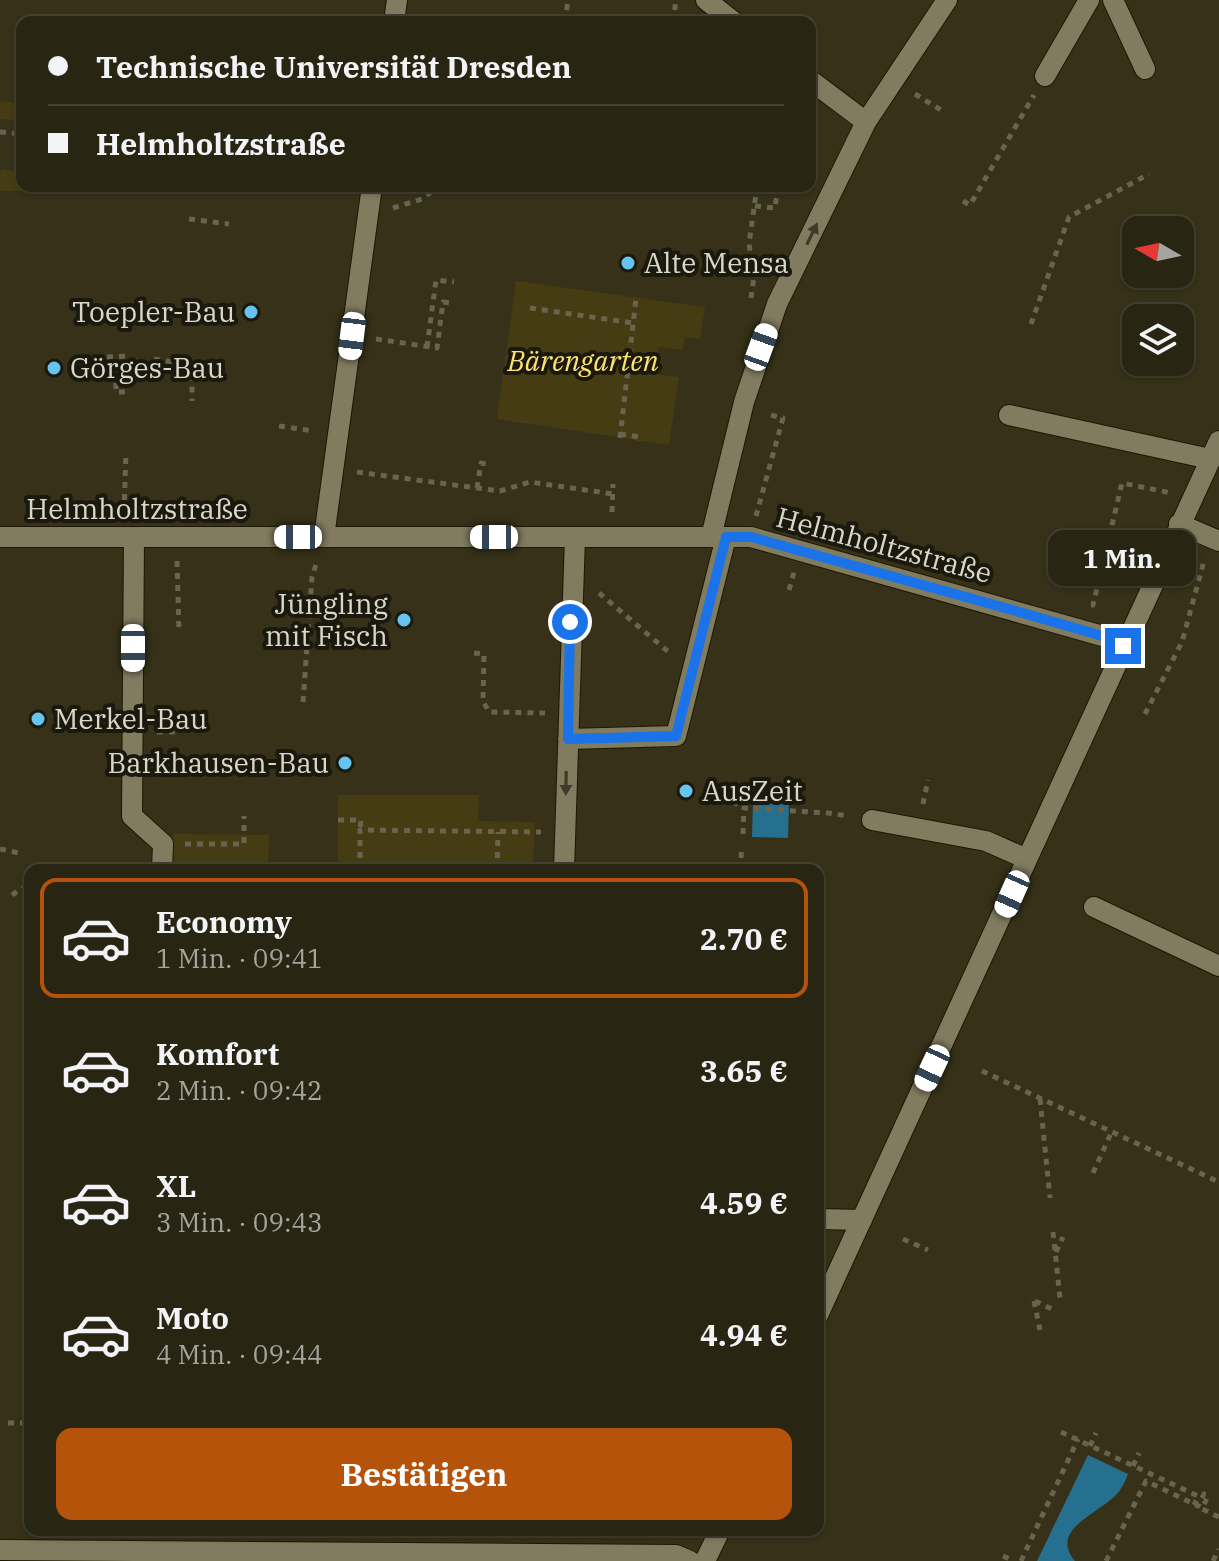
<!DOCTYPE html>
<html lang="de">
<head>
<meta charset="utf-8">
<style>
  body { margin:0; font-family:"IBM Plex Serif",serif; background:#343120; color:#f1f3f6; height:100vh; display:flex; flex-direction:column; font-size:30px; white-space:nowrap }
  * { box-sizing:border-box; margin:0 }
  p { font-size:26px; color:#a5a59f }
  .icon { flex:none; width:44px; height:44px; fill:none; stroke:currentColor; stroke-width:2; stroke-linecap:round; stroke-linejoin:round }
  .map { position:relative; flex:1; overflow:hidden }
  .panel { position:absolute; left:24px; top:864px; width:800px; height:672px; display:flex; flex-direction:column; background:#282512; border-radius:16px; box-shadow:0 2px 6px #0004,0 0 0 2px #444232 }
  .panel>* { flex:none }
  .guide { position:absolute; left:16px; top:16px; width:800px; height:176px; border-radius:16px; box-shadow:0 2px 6px #0004,0 0 0 2px #444232; display:grid; align-content:center; height:176px; padding:0 32px; background:#282512 }
  .needle { width:52px; rotate:279deg }
  .buttons { position:absolute; left:1122px; top:216px; display:grid; gap:16px }
  .buttons a { display:grid; place-items:center; width:72px; height:72px; border-radius:16px; background:#282512; box-shadow:0 2px 6px #0004,0 0 0 2px #444232; font-size:40px }
  .end { position:absolute; width:36px; height:36px; margin:-18px; border:10px solid #1a73e8; background:#fff; box-shadow:0 0 0 4px #fff }
  .from { border-radius:50% }
  .bubble { position:absolute; height:56px; border-radius:16px; background:#282512; box-shadow:0 2px 6px #0004,0 0 0 2px #444232; font-size:26px; font-weight:700; line-height:56px; text-align:center }
  .car { position:absolute; width:24px; height:48px; margin:-24px -12px; border-radius:10px; box-shadow:0 0 6px 2px #0007; background:linear-gradient(#fff 24%,#345 0 40%,#fff 0 76%,#345 0 86%,#fff 0) }
  .guide b { display:flex; align-items:center; gap:28px; height:76px; font-size:30px }
  .guide b+b { border-top:2px solid #444232 }
  .guide i { width:20px; height:20px; background:#f1f3f6 }
  ul { padding:14px 0 0; list-style:none }
  li { display:flex; align-items:center; gap:24px; height:120px; margin:0 16px 12px; padding:0 16px; border:4px solid transparent; border-radius:16px }
  li div { flex:1 }
  li b { display:block; font-size:30px }
  li em { font-style:normal; font-weight:700 }
  li.current { border-color:#b45309 }
  li>.icon { width:72px; height:72px; stroke-width:1.5 }
  .cta { display:flex; gap:16px; margin-top:auto; padding:16px 32px }
  .cta a { flex:1; height:92px; border-radius:16px; background:#b45309; color:#fff; font-size:32px; font-weight:700; line-height:92px; text-align:center }
  .map>svg:first-child { display:block }
</style>
</head>
<body>
<div class="map">
<svg width="1219" height="1561" viewBox="0 0 1219 1561">
  <rect width="100%" height="100%" fill="#363118"/>
  <path fill="#463c13" d="M 22,100 L 22,121 L 0,119 L 0,101 L 16,103 Z
    M 4,169 L 22,174 L 22,186 L 73,186 L 73,192 L 0,191 L 0,171 Z
    M 516,281 L 705,307 L 700,339 L 685,337 L 682,350 L 659,347 L 655,374 L 679,377 L 669,445 L 497,419 Z
    M 338,795 L 479,795 L 478,821 L 535,822 L 533,870 L 338,870 Z
    M 173,834 L 269,835 L 268,870 L 172,870 Z"/>
  <path fill="#25708f" d="M 753,800 L 789,802 L 788,838 L 752,837 Z
    M 1088,1455 L 1128,1474 C 1125,1482 1121,1490 1115,1496 C 1097,1514 1049,1530 1075,1561 L 1037,1561 Z"/>
  <g fill="none" stroke-linecap="round" stroke-linejoin="round">
    <defs>
      <path id="minor" d="M 706,0 L 734,22
        M 1113,0 L 1145,69
        M 394,22 L 397,0
        M 1045,76 L 1089,0
        M 810,80 L 866,122
        M 1009,415 L 1210,459
        M 1179,524 L 1219,541
        M 0,537 L 751,537 L 1106,637 L 1123,646
        M 134,537 L 132,816 L 163,844 L 162,870
        M 324,537 L 372,186
        M 711,537 L 744,402 L 777,304 L 866,122 L 947,0
        M 568,739 L 676,736 L 726,537
        M 872,820 L 986,841 L 1027,859
        M 564,870 L 575,537
        M 1094,907 L 1219,966
        M 818,1219 L 862,1220
        M 818,1315 L 1219,441
        M 0,1550 L 676,1555 L 690,1561
        M 705,1561 L 720,1530"/>
    </defs>
    <use href="#minor" stroke="#1e1802" stroke-width="22"/>
    <path stroke="#68644e" stroke-width="5" stroke-dasharray="6 6" stroke-linecap="butt" d="M 565,22 L 568,0
      M 673,22 L 676,0
      M 915,94 L 941,110
      M 0,132 L 22,134
      M 963,201 L 970,205 L 1034,95
      M 755,206 L 775,208 L 778,186
      M 393,208 L 422,199 L 435,189
      M 189,219 L 229,224
      M 751,298 L 754,276 L 749,244 L 757,186
      M 530,308 L 633,323
      M 1031,324 L 1069,217 L 1149,174
      M 376,339 L 437,348 L 443,302 L 450,303
      M 427,347 L 436,280 L 454,282
      M 107,357 L 128,356
      M 154,359 L 192,365 L 192,401
      M 107,379 L 116,380 L 116,392 L 127,392
      M 279,426 L 314,431
      M 620,434 L 640,437 L 640,441
      M 620,438 L 636,298
      M 357,472 L 500,491 L 530,482 L 613,494
      M 477,488 L 481,463 L 490,465
      M 124,512 L 126,452
      M 612,512 L 613,484
      M 756,516 L 783,418 L 766,414
      M 1108,542 L 1142,551
      M 177,561 L 179,631
      M 789,590 L 794,572
      M 599,593 L 671,654
      M 1091,605 L 1093,605 L 1122,483 L 1171,493
      M 474,653 L 484,654 L 483,701 L 489,712 L 545,713
      M 303,702 L 312,577 L 317,561
      M 1145,714 L 1182,642 L 1204,561
      M 157,732 L 180,732
      M 722,796 L 744,808
      M 923,804 L 928,780
      M 338,820 L 361,820 L 360,830
      M 743,834 L 744,808 L 828,813 L 849,816
      M 185,844 L 244,844 L 244,816
      M 0,849 L 19,853
      M 39,870 L 39,860
      M 100,870 L 100,861
      M 360,870 L 360,830 L 541,832
      M 497,870 L 498,832
      M 740,870 L 742,846
      M 12,895 L 30,883
      M 982,1071 L 1219,1182
      M 1040,1099 L 1050,1198
      M 1093,1173 L 1112,1131
      M 1053,1232 L 1060,1298
      M 903,1239 L 928,1250
      M 1056,1252 L 1063,1237
      M 1034,1301 L 1040,1330
      M 1035,1301 L 1054,1310
      M 8,1423 L 30,1423
      M 1061,1432 L 1198,1496 L 1194,1505
      M 1090,1446 L 1096,1433
      M 1133,1466 L 1139,1453
      M 1003,1556 L 1014,1561
      M 1021,1561 L 1078,1439
      M 1106,1561 L 1146,1481 L 1198,1506 L 1204,1494 L 1208,1496 L 1202,1509 L 1219,1517
      M 1213,1561 L 1219,1549"/>
    <use href="#minor" stroke="#817b60" stroke-width="20"/>
  </g>
  <defs><path id="oneway-solid" d="M-6-.8H1V-3.2L6.5 0L1 3.2V.8H-6Z" transform="scale(2)"/></defs>
  <g fill="#3f3b2b">
    <use href="#oneway-solid" transform="translate(812 234) rotate(-64)"/>
    <use href="#oneway-solid" transform="translate(566 783) rotate(91)"/>
  </g>
  <g fill="none" stroke-linecap="round" stroke-linejoin="round">
    <path stroke="#1a73e8" stroke-width="10" d="M 570,622 L 568,739 L 676,736 L 726,537 L 751,537 L 1016,611 L 1106,637 L 1123,646"/>
  </g>
  <g fill="#67c4f0" stroke="#1b190e" stroke-width="3">
    <circle cx="628" cy="263" r="8"/>
    <circle cx="251" cy="312" r="8"/>
    <circle cx="54" cy="368" r="8"/>
    <circle cx="404" cy="620" r="8"/>
    <circle cx="38" cy="719" r="8"/>
    <circle cx="345" cy="763" r="8"/>
    <circle cx="686" cy="791" r="8"/>
  </g>
  <g text-anchor="middle" stroke-width="8" stroke-linejoin="round" paint-order="stroke">
    <g font-size="28" fill="#dad7c9" stroke="#1b190e" text-anchor="start">
      <text x="644" y="273">Alte Mensa</text>
      <text x="235" y="322" text-anchor="end">Toepler-Bau</text>
      <text x="70" y="378">Görges-Bau</text>
      <text x="388" y="614" text-anchor="end">Jüngling<tspan x="388" dy="32">mit Fisch</tspan></text>
      <text x="54" y="729">Merkel-Bau</text>
      <text x="329" y="773" text-anchor="end">Barkhausen-Bau</text>
      <text x="702" y="801">AusZeit</text>
    </g>
    <g font-size="28" font-style="italic" fill="#fee36e" stroke="#1b190e">
      <text x="583" y="371">Bärengarten</text>
    </g>
    <g font-size="28" fill="#dad7c9" stroke="#1b190e">
      <text x="137" y="519">Helmholtzstraße</text>
      <text transform="translate(884 545) rotate(15)" y="10">Helmholtzstraße</text>
    </g>
  </g>
</svg>
<div class="buttons">
<a><svg class="needle" viewBox="-14 -14 28 28"><path d="M0-13l5 13h-10z" fill="#e53935"/><path d="M0 13l5-13h-10z" fill="#a5a59f"/></svg></a>
<a><svg class="icon" aria-label="layers" viewBox="0 0 24 24"><path d="M12 4l9 5-9 5-9-5zM3 14l9 5 9-5"/></svg></a>
</div>
<i class="end from" style="left:570px;top:622px"></i>
<i class="end" style="left:1123px;top:646px"></i>
<div class="bubble" style="left:1048px;top:530px;width:148px">1 Min.</div>
<i class="car" style="left:352px;top:336px;rotate:187deg"></i>
<i class="car" style="left:761px;top:347px;rotate:20deg"></i>
<i class="car" style="left:298px;top:537px;rotate:270deg"></i>
<i class="car" style="left:494px;top:537px;rotate:270deg"></i>
<i class="car" style="left:133px;top:648px;rotate:180deg"></i>
<i class="car" style="left:1012px;top:894px;rotate:204deg"></i>
<i class="car" style="left:932px;top:1068px;rotate:205deg"></i>
<div class="guide">
<b><i class="from"></i>Technische Universität Dresden</b>
<b><i></i>Helmholtzstraße</b>
</div>
<section class="panel">
<ul>
<li class="current"><svg class="icon" aria-label="car" viewBox="0 0 24 24"><path d="M5 17H2v-5l4-1 3-4h7l3 4 3 1v5h-3M9 17h6M6 11h13"/><circle cx="7" cy="17" r="2"/><circle cx="17" cy="17" r="2"/></svg><div><b>Economy</b><p>1 Min. · 09:41</p></div><em>2.70 €</em></li>
<li><svg class="icon" aria-label="car" viewBox="0 0 24 24"><path d="M5 17H2v-5l4-1 3-4h7l3 4 3 1v5h-3M9 17h6M6 11h13"/><circle cx="7" cy="17" r="2"/><circle cx="17" cy="17" r="2"/></svg><div><b>Komfort</b><p>2 Min. · 09:42</p></div><em>3.65 €</em></li>
<li><svg class="icon" aria-label="car" viewBox="0 0 24 24"><path d="M5 17H2v-5l4-1 3-4h7l3 4 3 1v5h-3M9 17h6M6 11h13"/><circle cx="7" cy="17" r="2"/><circle cx="17" cy="17" r="2"/></svg><div><b>XL</b><p>3 Min. · 09:43</p></div><em>4.59 €</em></li>
<li><svg class="icon" aria-label="car" viewBox="0 0 24 24"><path d="M5 17H2v-5l4-1 3-4h7l3 4 3 1v5h-3M9 17h6M6 11h13"/><circle cx="7" cy="17" r="2"/><circle cx="17" cy="17" r="2"/></svg><div><b>Moto</b><p>4 Min. · 09:44</p></div><em>4.94 €</em></li>
</ul>
<div class="cta"><a>Bestätigen</a></div>
</section>
</div>
</body>
</html>
